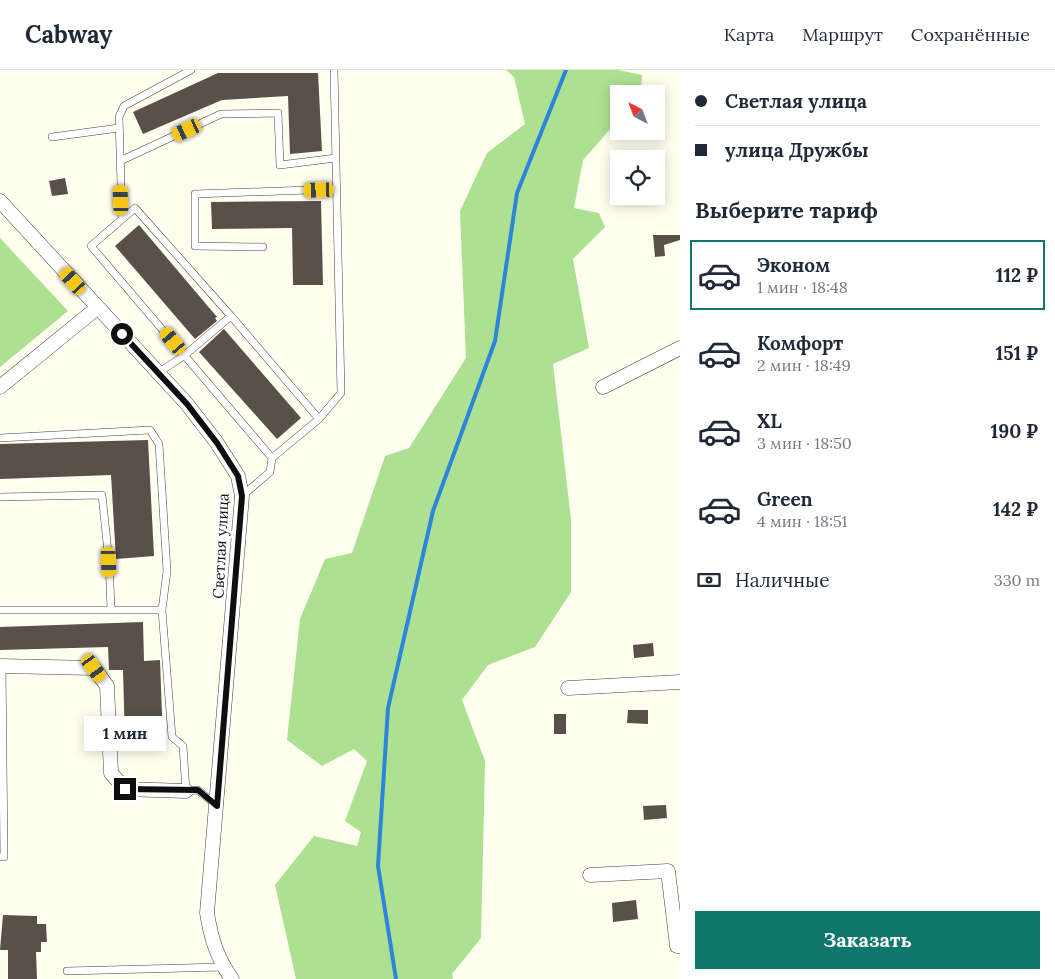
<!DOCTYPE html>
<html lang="ru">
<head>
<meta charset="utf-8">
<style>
  body { margin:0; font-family:Lora,serif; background:#f2f2f3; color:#1f2937; height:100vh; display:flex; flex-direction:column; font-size:19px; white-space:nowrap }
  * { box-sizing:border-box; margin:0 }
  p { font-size:16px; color:#747a83 }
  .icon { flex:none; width:28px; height:28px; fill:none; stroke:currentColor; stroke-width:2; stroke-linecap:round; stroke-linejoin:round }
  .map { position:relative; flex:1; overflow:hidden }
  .drawer { display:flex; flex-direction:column; background:#fff; width:375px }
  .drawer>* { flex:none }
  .hud { display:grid; align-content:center; height:110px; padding:0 15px; background:#fff }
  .needle { width:32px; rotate:318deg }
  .fabs { position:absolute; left:610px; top:15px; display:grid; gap:10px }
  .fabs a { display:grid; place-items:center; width:55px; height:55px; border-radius:0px; background:#fff; box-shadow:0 2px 12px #0003; font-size:25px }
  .end { position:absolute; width:22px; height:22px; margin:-11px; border:6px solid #0e0e0e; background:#fff; box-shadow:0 0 0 2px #fff }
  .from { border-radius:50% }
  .bubble { position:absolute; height:35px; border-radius:0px; background:#fff; box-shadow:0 2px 12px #0003; font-size:16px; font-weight:700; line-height:35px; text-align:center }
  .car { position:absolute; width:15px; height:30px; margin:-15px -8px; border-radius:6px; box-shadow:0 0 4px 1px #0007; background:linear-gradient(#f5c518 24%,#345 0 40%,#f5c518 0 76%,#345 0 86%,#f5c518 0) }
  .hud b { display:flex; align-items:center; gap:18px; height:48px; font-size:19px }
  .hud b+b { border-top:1px solid #e0e1e3 }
  .hud i { width:12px; height:12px; background:#1f2937 }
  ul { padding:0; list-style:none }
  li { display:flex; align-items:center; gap:15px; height:70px; margin:0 10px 8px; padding:0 5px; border:2px solid transparent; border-radius:0px }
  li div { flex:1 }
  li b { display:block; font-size:19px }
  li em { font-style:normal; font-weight:700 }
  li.active { border-color:#0f766e }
  li>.icon { width:45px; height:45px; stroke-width:1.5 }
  h2 { padding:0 15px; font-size:22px; line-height:60px }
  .pay { display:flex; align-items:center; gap:12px; height:55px; padding:0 15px; font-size:19px }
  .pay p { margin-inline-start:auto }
  .cta { display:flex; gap:10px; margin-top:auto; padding:10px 15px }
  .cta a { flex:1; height:58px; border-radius:0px; background:#0f766e; color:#fff; font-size:20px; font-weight:700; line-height:58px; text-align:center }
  header { display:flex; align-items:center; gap:30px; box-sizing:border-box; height:70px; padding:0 25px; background:#fff; border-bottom:1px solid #e0e1e3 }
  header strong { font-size:24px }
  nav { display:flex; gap:28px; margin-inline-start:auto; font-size:18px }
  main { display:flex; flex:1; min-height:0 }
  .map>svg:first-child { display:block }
</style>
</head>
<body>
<header>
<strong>Cabway</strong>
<nav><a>Карта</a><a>Маршрут</a><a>Сохранённые</a></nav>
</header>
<main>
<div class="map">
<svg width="680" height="909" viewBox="0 0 680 909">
  <rect width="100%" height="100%" fill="#fffeef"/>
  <path fill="#ade192" d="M 506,0 L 618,0 L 642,5 L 641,23 L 619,24 L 619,49 L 583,90 L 574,138 L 599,143 L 605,157 L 573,189 L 589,278 L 553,294 L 571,449 L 571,522 L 535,577 L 488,595 L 462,630 L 485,691 L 481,868 L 452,904 L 453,909 L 296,909 L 275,815 L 314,766 L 357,776 L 361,762 L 345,751 L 367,691 L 354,679 L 322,696 L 287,670 L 300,549 L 325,489 L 352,483 L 385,386 L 409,378 L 466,288 L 460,141 L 487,83 L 525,54 L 514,7 Z
    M 0,168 L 68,241 L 0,297 Z"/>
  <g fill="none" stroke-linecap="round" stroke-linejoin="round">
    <path stroke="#2d84db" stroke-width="4" d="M 396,909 L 378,796 L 388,638 L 433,441 L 495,271 L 517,123 L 566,0"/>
  </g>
  <path fill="#585049" d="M 218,3 L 318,3 L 322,81 L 290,84 L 288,26 L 222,30 L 143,64 L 133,42 Z
    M 65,108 L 68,124 L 52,126 L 49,111 Z
    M 321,131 L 323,215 L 293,215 L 292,158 L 212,159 L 211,132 Z
    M 139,155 L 217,247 L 215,248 L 217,251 L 195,269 L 115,176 Z
    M 653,165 L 680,165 L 680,170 L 664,175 L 665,186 L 655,187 Z
    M 224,259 L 301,348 L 277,369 L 199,282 Z
    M 148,370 L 154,486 L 116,489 L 111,405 L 0,409 L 0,374 Z
    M 143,552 L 144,591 L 160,590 L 163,672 L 125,673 L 123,600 L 109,600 L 108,577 L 0,580 L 0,557 Z
    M 653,573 L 654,586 L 634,588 L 633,575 Z
    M 628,640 L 648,640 L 648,654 L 627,653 Z
    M 554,644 L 566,644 L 566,664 L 554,664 Z
    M 666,735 L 667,748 L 644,750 L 643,736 Z
    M 636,830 L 638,849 L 613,852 L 612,833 Z
    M 3,845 L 37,846 L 37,854 L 46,854 L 47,872 L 41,872 L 41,882 L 36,882 L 37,909 L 8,909 L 8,880 L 0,880 Z"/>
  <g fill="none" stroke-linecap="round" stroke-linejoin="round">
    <defs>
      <path id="service" d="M 52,67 L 119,58
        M 120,91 L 221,44 L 278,43 L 280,95 L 336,88
        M 122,149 L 119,47 L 124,36 L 191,0
        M 263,177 L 195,176 L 195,124 L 336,119
        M 158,303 L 185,285 L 231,246 L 135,138 L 91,176 L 272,388 L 319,349 L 231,246
        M 319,349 L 341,323 L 334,0
        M 0,368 L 150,360 L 159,374 L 167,501 L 162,540
        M 242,426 L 270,402 L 272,388
        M 0,427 L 102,425 L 109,492 L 111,538
        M 0,540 L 162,540 L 172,667 L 183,676 L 186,721 L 198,720 L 217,736
        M 0,787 L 4,787 L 2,595
        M 67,901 L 223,897"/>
      <path id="minor" d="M 0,131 L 187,334 L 217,373 L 238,406 L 242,426 L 207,843 C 211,868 217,888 232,909
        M 0,317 L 97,238
        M 603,317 L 680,278
        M 0,596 L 94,598 L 107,616 L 111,703 L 125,719 L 186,721
        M 568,618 L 680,612
        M 590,805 L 668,801 L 677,876 L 680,876"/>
    </defs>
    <use href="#service" stroke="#414141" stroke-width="8"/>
    <use href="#minor" stroke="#414141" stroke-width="15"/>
    <use href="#service" stroke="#fff" stroke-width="7"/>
    <use href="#minor" stroke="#fff" stroke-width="14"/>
  </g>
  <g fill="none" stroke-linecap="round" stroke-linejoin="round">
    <path stroke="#0e0e0e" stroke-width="6" d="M 122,264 L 187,334 L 217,373 L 238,406 L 242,426 L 217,736 L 198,720 L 125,719"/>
  </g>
  <g text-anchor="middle" stroke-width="5" stroke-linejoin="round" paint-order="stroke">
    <g font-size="15" fill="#0e0e0e" stroke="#fff">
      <text transform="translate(221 476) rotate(-87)" y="5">Светлая улица</text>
    </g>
  </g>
</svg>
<div class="fabs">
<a><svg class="needle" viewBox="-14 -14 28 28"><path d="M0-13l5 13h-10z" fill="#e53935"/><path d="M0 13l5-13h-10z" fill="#747a83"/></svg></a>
<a><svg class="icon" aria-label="locate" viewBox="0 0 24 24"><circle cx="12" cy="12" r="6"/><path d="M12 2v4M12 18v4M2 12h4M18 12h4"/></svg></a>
</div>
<i class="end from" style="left:122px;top:264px"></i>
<i class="end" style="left:125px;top:719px"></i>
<div class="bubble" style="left:84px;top:646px;width:82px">1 мин</div>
<i class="car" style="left:187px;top:60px;rotate:245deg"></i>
<i class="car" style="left:319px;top:120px;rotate:268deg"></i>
<i class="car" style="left:121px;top:130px;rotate:358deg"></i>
<i class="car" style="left:73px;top:211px;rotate:318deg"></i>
<i class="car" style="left:173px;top:271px;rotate:320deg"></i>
<i class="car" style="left:109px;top:492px;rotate:178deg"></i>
<i class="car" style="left:94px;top:598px;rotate:144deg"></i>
</div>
<section class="drawer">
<div class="hud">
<b><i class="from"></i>Светлая улица</b>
<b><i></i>улица Дружбы</b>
</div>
<h2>Выберите тариф</h2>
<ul>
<li class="active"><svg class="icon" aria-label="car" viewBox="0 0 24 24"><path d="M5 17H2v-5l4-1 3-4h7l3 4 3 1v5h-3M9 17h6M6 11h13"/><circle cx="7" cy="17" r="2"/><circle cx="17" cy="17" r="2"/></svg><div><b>Эконом</b><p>1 мин · 18:48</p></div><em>112 ₽</em></li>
<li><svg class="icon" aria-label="car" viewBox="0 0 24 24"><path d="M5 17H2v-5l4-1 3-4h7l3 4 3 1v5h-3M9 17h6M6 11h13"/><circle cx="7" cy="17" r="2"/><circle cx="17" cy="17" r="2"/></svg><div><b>Комфорт</b><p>2 мин · 18:49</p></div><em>151 ₽</em></li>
<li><svg class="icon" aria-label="car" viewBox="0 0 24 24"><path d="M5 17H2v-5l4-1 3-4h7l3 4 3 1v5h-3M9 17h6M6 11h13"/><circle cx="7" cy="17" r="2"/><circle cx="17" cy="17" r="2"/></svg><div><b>XL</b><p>3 мин · 18:50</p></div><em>190 ₽</em></li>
<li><svg class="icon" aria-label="car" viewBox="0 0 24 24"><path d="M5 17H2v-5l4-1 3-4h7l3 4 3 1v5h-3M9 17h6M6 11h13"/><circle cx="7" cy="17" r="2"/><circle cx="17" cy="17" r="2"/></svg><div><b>Green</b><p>4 мин · 18:51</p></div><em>142 ₽</em></li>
</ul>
<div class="pay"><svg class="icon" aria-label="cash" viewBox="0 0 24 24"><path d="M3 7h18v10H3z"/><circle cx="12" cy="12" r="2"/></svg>Наличные<p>330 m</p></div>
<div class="cta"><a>Заказать</a></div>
</section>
</main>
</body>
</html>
